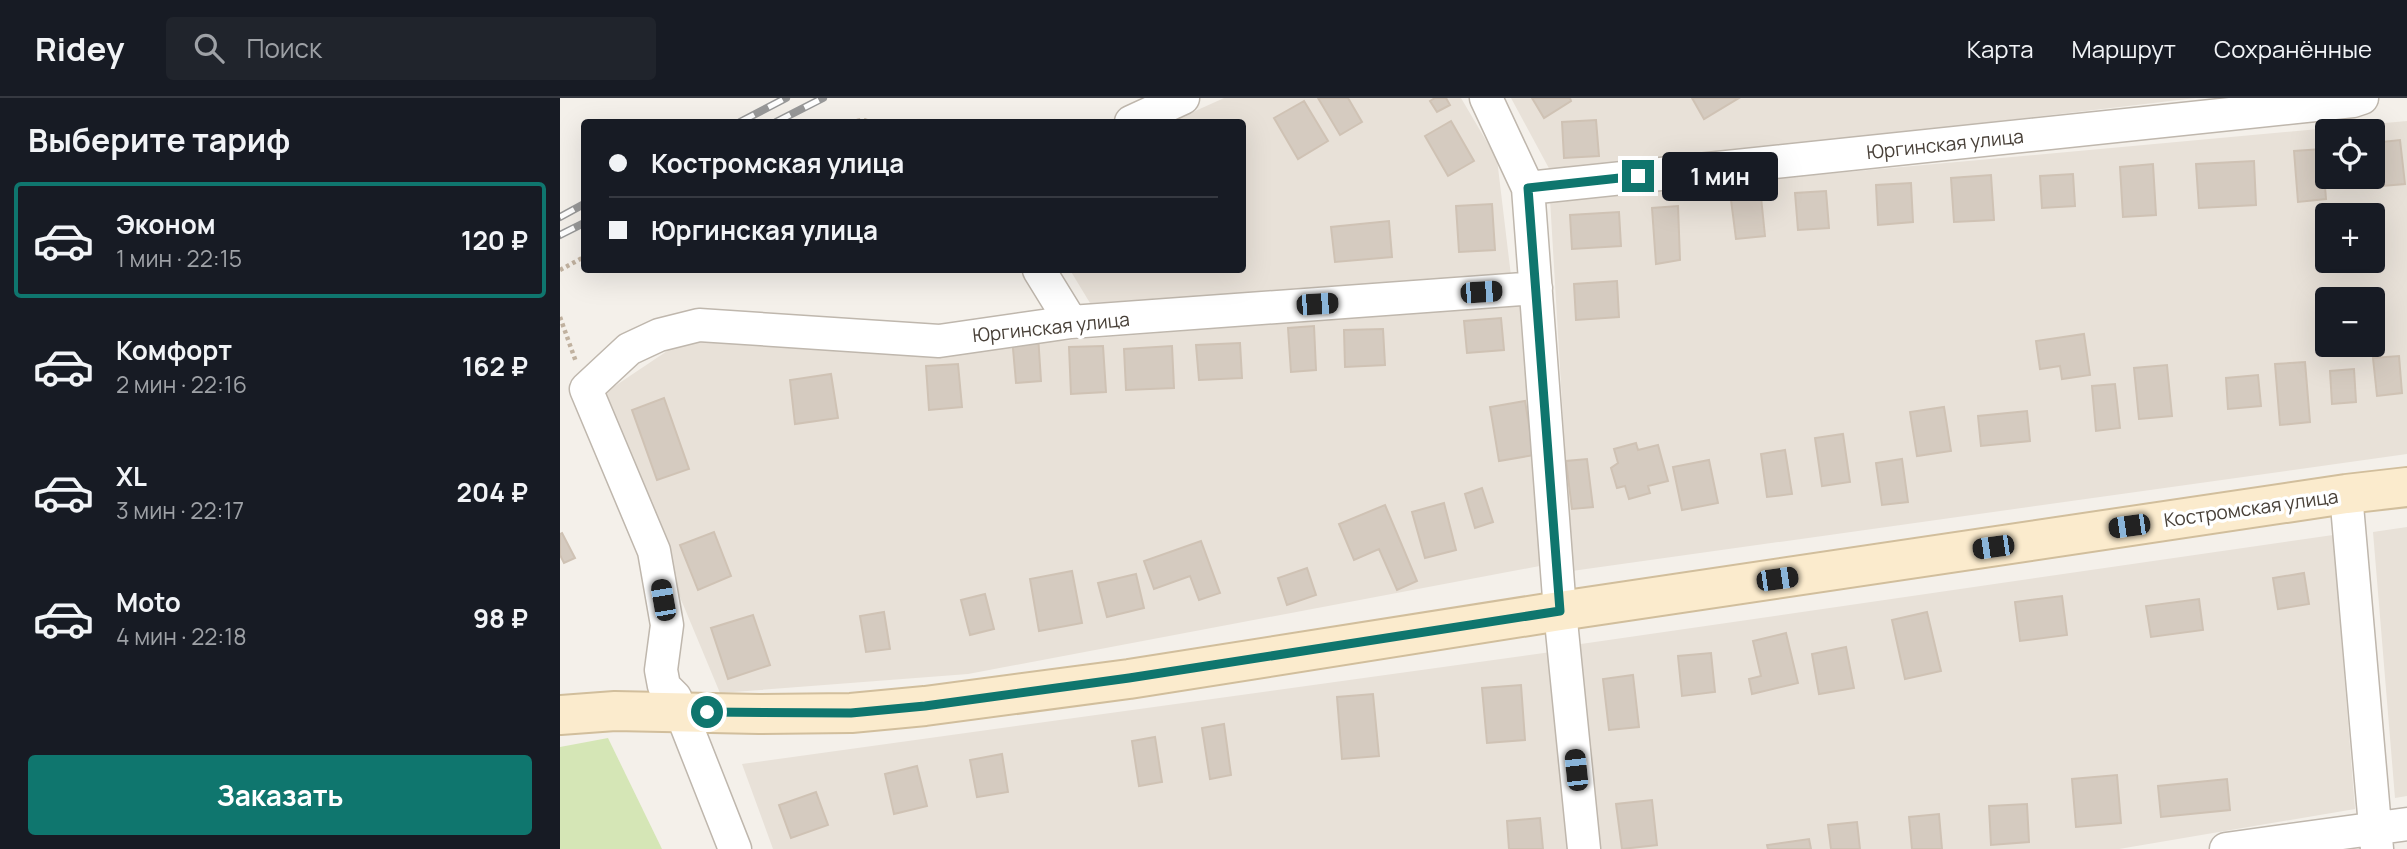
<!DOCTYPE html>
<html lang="ru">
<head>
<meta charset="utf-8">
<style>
  body { margin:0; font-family:Manrope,sans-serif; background:#20242c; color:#f1f3f6; height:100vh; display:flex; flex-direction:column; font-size:26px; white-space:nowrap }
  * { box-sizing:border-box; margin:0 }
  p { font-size:23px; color:#9ea1a6 }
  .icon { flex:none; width:38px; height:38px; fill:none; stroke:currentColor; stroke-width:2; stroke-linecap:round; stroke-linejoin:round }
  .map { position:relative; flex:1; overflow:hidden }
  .details { display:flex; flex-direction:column; background:#171b24; width:560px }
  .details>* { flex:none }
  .banner { position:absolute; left:21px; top:21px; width:665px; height:154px; border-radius:7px; box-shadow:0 7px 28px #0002; display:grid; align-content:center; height:154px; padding:0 28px; background:#171b24 }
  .tools { position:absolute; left:1755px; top:21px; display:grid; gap:14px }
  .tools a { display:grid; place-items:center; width:70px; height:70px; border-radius:7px; background:#171b24; box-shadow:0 7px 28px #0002; font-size:35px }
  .end { position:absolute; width:32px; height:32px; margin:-16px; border:9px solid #0f766e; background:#fff; box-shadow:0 0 0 4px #fff }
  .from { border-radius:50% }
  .bubble { position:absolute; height:49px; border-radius:7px; background:#171b24; box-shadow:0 7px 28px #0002; font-size:23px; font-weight:700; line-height:49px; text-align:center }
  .car { position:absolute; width:21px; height:42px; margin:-21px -10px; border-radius:9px; box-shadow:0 0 5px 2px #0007; background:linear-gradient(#222 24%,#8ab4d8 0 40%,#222 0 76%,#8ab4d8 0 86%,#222 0) }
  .banner b { display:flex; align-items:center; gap:24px; height:66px; font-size:26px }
  .banner b+b { border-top:2px solid #363941 }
  .banner i { width:18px; height:18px; background:#f1f3f6 }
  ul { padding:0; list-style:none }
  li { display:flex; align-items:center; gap:21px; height:116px; margin:0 14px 10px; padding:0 14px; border:4px solid transparent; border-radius:7px }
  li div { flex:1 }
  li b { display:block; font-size:26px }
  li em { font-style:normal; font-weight:700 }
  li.active { border-color:#0f766e }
  li>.icon { width:63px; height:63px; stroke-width:1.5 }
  h2 { padding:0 28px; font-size:32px; line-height:84px }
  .primary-button { display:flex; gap:14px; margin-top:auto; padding:14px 28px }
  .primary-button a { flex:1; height:80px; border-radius:7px; background:#0f766e; color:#fff; font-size:28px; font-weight:700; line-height:80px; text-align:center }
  header { display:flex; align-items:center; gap:42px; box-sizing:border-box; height:98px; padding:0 35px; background:#171b24; border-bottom:2px solid #363941 }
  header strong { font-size:33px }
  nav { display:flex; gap:38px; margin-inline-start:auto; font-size:24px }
  .search { width:490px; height:63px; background:#20242c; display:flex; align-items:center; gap:18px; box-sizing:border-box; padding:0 24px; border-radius:7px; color:#9ea1a6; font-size:26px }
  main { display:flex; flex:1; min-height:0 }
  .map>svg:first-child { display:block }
</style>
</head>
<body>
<header>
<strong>Ridey</strong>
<div class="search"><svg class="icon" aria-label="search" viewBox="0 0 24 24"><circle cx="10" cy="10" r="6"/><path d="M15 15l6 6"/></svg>Поиск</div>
<nav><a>Карта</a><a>Маршрут</a><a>Сохранённые</a></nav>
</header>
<main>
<section class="details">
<h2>Выберите тариф</h2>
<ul>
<li class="active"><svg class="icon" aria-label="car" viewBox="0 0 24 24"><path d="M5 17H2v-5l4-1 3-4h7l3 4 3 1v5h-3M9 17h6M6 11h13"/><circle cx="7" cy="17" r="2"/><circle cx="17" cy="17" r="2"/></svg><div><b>Эконом</b><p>1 мин · 22:15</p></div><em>120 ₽</em></li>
<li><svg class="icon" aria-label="car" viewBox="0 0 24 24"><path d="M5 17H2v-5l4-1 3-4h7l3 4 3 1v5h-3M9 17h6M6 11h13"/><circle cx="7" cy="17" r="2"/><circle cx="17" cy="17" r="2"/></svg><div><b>Комфорт</b><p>2 мин · 22:16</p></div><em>162 ₽</em></li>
<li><svg class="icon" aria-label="car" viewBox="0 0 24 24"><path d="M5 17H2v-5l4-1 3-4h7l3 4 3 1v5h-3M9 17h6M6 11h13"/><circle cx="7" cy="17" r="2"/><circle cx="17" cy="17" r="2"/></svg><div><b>XL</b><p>3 мин · 22:17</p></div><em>204 ₽</em></li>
<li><svg class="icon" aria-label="car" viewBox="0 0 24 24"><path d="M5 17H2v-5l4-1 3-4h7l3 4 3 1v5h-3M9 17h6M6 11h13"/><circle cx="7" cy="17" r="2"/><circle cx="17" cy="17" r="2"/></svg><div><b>Moto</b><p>4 мин · 22:18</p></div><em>98 ₽</em></li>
</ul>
<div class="primary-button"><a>Заказать</a></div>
</section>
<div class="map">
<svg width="1847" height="751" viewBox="0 0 1847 751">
  <rect width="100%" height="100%" fill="#f4f0ea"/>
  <path fill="#e8e1d8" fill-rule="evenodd" d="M 664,0 L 901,0 L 937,61 L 951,178 L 530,205 L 510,172 L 682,172 L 682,24 L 611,24 Z
    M 951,0 L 1636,0 L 992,76 Z
    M 1847,23 L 1847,356 L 1012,473 L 990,101 ZM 1768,33 L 1813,33 L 1813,79 L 1768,79 ZM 1768,117 L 1813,117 L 1813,163 L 1768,163 ZM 1768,201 L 1813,201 L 1813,247 L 1768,247 Z
    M 963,206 L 985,467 L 408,576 L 160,595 L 37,300 L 128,239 L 373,253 Z
    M 1847,429 L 1847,698 L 1835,700 L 1813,434 Z
    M 1773,437 L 1795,711 L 1559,751 L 1039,751 L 1014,547 Z
    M 991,554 L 1007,751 L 213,751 L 182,666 Z"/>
  <path fill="#d5e6b6" d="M 48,640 L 102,751 L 0,751 L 0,649 Z"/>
  <path fill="#d5cbc0" stroke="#cfc2b4" stroke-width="2" d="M 758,0 L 788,0 L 802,24 L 780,37 Z
    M 875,0 L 886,0 L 890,7 L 877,14 L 870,3 Z
    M 972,0 L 1010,0 L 1011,3 L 984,20 Z
    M 1132,0 L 1179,0 L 1144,21 Z
    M 744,3 L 768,43 L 738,61 L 714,20 Z
    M 1036,22 L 1039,58 L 1004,60 L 1002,24 Z
    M 891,23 L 914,63 L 888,78 L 865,38 Z
    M 1840,42 L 1845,86 L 1810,89 L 1809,79 L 1813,79 L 1813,45 Z
    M 1762,51 L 1766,101 L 1738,104 L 1734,53 Z
    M 1694,63 L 1696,107 L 1639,110 L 1636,66 Z
    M 1593,66 L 1596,117 L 1563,119 L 1560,69 Z
    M 1513,76 L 1515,108 L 1482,110 L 1480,78 Z
    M 1431,77 L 1434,122 L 1394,124 L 1391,80 Z
    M 1351,85 L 1353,124 L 1318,127 L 1316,87 Z
    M 1266,93 L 1269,130 L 1238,132 L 1235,95 Z
    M 1201,99 L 1205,138 L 1176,141 L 1171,102 Z
    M 932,106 L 935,152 L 899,154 L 896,108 Z
    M 1118,108 L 1120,162 L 1096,166 L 1092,110 Z
    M 1059,114 L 1061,148 L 1012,151 L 1010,117 Z
    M 829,123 L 832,159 L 775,164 L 771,129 Z
    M 1057,183 L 1059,219 L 1016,222 L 1014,186 Z
    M 941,220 L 944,252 L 907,255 L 904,223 Z
    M 754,228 L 756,272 L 731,274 L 728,230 Z
    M 823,231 L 825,267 L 785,269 L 784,232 Z
    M 1524,236 L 1530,277 L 1502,281 L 1500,268 L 1480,271 L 1476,243 Z
    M 478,237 L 481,283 L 456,285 L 452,239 Z
    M 680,245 L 682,280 L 639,282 L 636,247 Z
    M 543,248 L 546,294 L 511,296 L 509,249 Z
    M 612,248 L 614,290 L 566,292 L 564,251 Z
    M 1839,258 L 1842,295 L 1817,298 L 1813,260 Z
    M 1745,264 L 1750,324 L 1720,327 L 1715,266 Z
    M 398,266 L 402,309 L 369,312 L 366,268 Z
    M 1607,267 L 1612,318 L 1579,321 L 1574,270 Z
    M 1794,271 L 1796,304 L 1772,306 L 1770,273 Z
    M 271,276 L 278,320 L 235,326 L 230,282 Z
    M 1698,277 L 1701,308 L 1668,311 L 1666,280 Z
    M 1555,286 L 1560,330 L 1536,333 L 1532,288 Z
    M 104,300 L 129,371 L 97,382 L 72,312 Z
    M 965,303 L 974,357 L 939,363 L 930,309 Z
    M 1384,309 L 1391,353 L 1357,358 L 1350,314 Z
    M 1467,313 L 1470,343 L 1421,348 L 1418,318 Z
    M 1283,336 L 1290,384 L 1262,388 L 1255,340 Z
    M 1076,345 L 1078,352 L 1098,347 L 1108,383 L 1088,388 L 1090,395 L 1069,401 L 1065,388 L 1057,390 L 1051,370 L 1058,365 L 1054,351 Z
    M 1225,352 L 1232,396 L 1207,399 L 1201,356 Z
    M 1027,361 L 1033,409 L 1012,411 L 1006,363 Z
    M 1342,361 L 1348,404 L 1322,407 L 1316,365 Z
    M 1149,362 L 1158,405 L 1122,412 L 1113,369 Z
    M 922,390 L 933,424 L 915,430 L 905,396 Z
    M 884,405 L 896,452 L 865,460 L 852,414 Z
    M 825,407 L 857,483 L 837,492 L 819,451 L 794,462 L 779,426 Z
    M 154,434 L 171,478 L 138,492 L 120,447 Z
    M 2,435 L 15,460 L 4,465 L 0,457 L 0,436 Z
    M 641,443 L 660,495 L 639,502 L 630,478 L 594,491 L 584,463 Z
    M 747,470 L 756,497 L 727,507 L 718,480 Z
    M 512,473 L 522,525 L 479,533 L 470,481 Z
    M 1744,475 L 1749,506 L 1718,511 L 1713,480 Z
    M 576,476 L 584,510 L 547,519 L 538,485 Z
    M 425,496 L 434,531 L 410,537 L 401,502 Z
    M 1502,498 L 1507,537 L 1460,543 L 1455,504 Z
    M 1639,501 L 1643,532 L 1591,539 L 1586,508 Z
    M 324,514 L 330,551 L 306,554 L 300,518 Z
    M 1367,514 L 1381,573 L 1345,581 L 1332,522 Z
    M 193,517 L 210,567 L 168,581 L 151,530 Z
    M 1226,535 L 1238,585 L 1192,596 L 1189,581 L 1201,578 L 1193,543 Z
    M 1286,549 L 1294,590 L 1259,596 L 1252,556 Z
    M 1151,555 L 1155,594 L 1122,598 L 1118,558 Z
    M 1073,577 L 1079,629 L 1049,632 L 1043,581 Z
    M 961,587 L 965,642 L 927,645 L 922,590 Z
    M 813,596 L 819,658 L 782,661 L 777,599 Z
    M 664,626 L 671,677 L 650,681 L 642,630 Z
    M 595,639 L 602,684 L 579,688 L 572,643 Z
    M 442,656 L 448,694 L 417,699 L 410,662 Z
    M 357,668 L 367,708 L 334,716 L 325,676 Z
    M 1557,677 L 1561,725 L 1516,729 L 1512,681 Z
    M 1667,681 L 1670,712 L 1601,719 L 1598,688 Z
    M 256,694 L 268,727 L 231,740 L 219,707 Z
    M 1092,702 L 1097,747 L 1062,751 L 1056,706 Z
    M 1467,706 L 1469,744 L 1431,747 L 1429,708 Z
    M 1379,716 L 1382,751 L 1352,751 L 1349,719 Z
    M 980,720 L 983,751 L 949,751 L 947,723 Z
    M 1297,724 L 1300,751 L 1271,751 L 1268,727 Z
    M 1249,741 L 1251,751 L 1208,751 L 1207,747 Z"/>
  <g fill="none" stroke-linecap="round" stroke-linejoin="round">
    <defs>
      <path id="street" d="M 926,0 L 968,90 L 1000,513 L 1024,751
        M 571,24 L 623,0
        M 968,90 L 1793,3 L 1802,0
        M 479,172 L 511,224
        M 1786,396 L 1817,751
        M 175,751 L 121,614 L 115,599 L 104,588 L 101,572 L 107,527 L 94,453 L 26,291 L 69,251 L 99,237 L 139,227 L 379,243 L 511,224 L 976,190
        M 1666,751 L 1847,726"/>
      <path id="secondary" d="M 0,617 L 55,613 L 199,616 L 291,615 L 365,608 L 569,581 L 1000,513 L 1786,396 L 1847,389"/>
    </defs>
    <use href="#street" stroke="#bfb7ad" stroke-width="35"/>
    <use href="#secondary" stroke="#d1be9c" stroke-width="42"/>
    <path stroke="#c0b19f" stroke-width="4.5" stroke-dasharray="3.5 3.5" stroke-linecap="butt" d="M 290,24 L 303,22 L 310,24
      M 0,172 L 24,159
      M 0,219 L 16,264"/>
    <use href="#street" stroke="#fff" stroke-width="32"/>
    <use href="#secondary" stroke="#fbebcd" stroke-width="38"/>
    <defs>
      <path id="rail" d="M 180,24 L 226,0
        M 216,24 L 263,0
        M 0,119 L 24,106
        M 0,137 L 24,125"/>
    </defs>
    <use href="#rail" stroke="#989898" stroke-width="8"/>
    <use href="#rail" stroke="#fff" stroke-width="5" stroke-dasharray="16" stroke-linecap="butt"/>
  </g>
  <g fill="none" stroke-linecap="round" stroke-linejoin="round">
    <path stroke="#0f766e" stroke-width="9" d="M 147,614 L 291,615 L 365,608 L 569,580 L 1000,513 L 968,90 L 1078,78"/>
  </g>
  <g text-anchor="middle" stroke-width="7" stroke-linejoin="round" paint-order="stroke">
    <g font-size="19" fill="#484038" stroke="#fff">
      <text transform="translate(1385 46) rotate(-6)" y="7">Юргинская улица</text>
      <text transform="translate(491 229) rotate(-6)" y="7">Юргинская улица</text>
      <text transform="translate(1691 410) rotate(-8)" y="7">Костромская улица</text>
    </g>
  </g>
</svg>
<div class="tools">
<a><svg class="icon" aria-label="locate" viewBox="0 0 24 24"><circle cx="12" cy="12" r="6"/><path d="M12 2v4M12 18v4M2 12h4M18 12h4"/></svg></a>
<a>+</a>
<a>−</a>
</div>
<i class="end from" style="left:147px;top:614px"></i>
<i class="end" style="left:1078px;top:78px"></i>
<div class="bubble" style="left:1102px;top:54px;width:116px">1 мин</div>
<i class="car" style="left:921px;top:194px;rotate:86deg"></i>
<i class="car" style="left:757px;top:206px;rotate:86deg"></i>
<i class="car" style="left:1569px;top:428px;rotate:262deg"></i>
<i class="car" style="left:1433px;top:449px;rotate:262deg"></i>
<i class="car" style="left:1217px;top:481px;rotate:82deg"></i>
<i class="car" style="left:103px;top:502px;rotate:350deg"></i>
<i class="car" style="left:1016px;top:672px;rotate:354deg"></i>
<div class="banner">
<b><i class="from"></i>Костромская улица</b>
<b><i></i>Юргинская улица</b>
</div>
</div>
</main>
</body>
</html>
